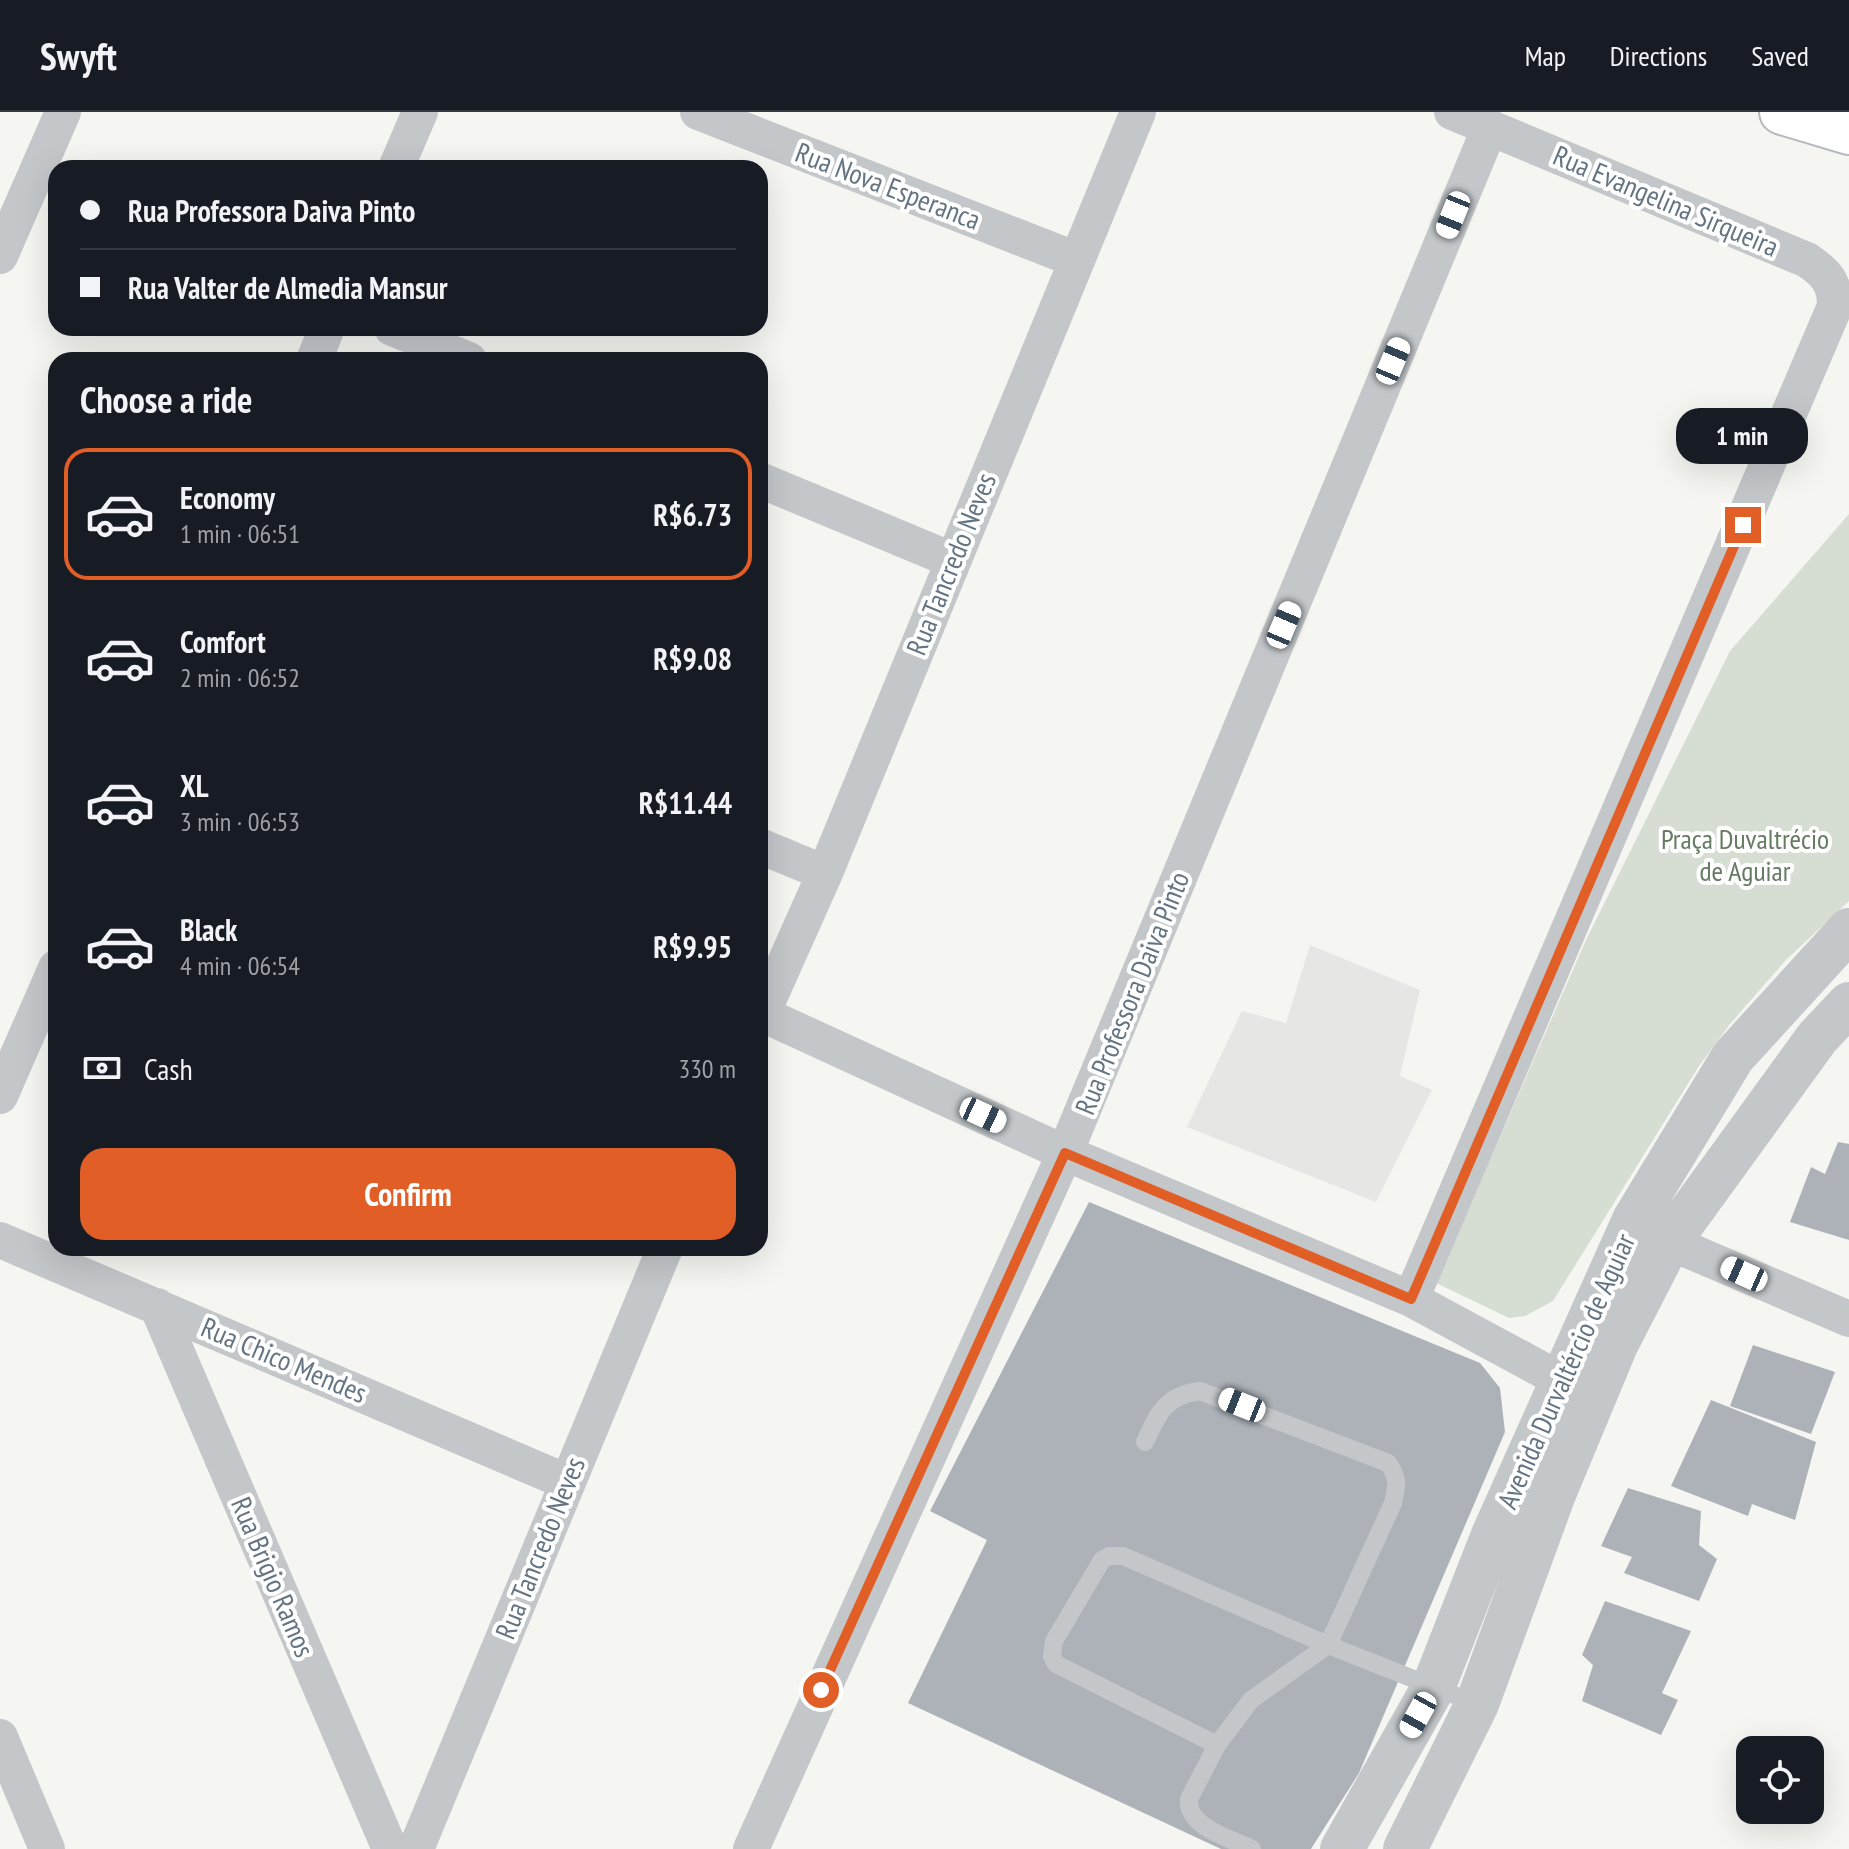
<!DOCTYPE html>
<html lang="en">
<head>
<meta charset="utf-8">
<style>
  body { margin:0; font-family:"PT Sans Narrow",sans-serif; background:#242831; color:#f1f3f6; height:100vh; display:flex; flex-direction:column; font-size:30px; white-space:nowrap }
  * { box-sizing:border-box; margin:0 }
  p { font-size:26px; color:#9ea1a6 }
  .icon { flex:none; width:44px; height:44px; fill:none; stroke:currentColor; stroke-width:2; stroke-linecap:round; stroke-linejoin:round }
  .map { position:relative; flex:1; overflow:hidden }
  .panel { position:absolute; left:48px; top:240px; width:720px; height:904px; display:flex; flex-direction:column; background:#171b24; border-radius:24px; box-shadow:0 8px 32px #0002 }
  .panel>* { flex:none }
  .hud { position:absolute; left:48px; top:48px; width:720px; height:176px; border-radius:24px; box-shadow:0 8px 32px #0002; display:grid; align-content:center; height:176px; padding:0 32px; background:#171b24 }
  .tools { position:absolute; left:1736px; top:1624px; display:grid; gap:16px }
  .tools a { display:grid; place-items:center; width:88px; height:88px; border-radius:16px; background:#171b24; box-shadow:0 8px 32px #0002; font-size:40px }
  .end { position:absolute; width:36px; height:36px; margin:-18px; border:10px solid #e15e26; background:#fff; box-shadow:0 0 0 4px #fff }
  .from { border-radius:50% }
  .bubble { position:absolute; height:56px; border-radius:24px; background:#171b24; box-shadow:0 8px 32px #0002; font-size:26px; font-weight:600; line-height:56px; text-align:center }
  .car { position:absolute; width:24px; height:48px; margin:-24px -12px; border-radius:10px; box-shadow:0 0 6px 2px #0007; background:linear-gradient(#fff 24%,#345 0 40%,#fff 0 76%,#345 0 86%,#fff 0) }
  .hud b { display:flex; align-items:center; gap:28px; height:76px; font-size:30px }
  .hud b+b { border-top:2px solid #363941 }
  .hud i { width:20px; height:20px; background:#f1f3f6 }
  ul { padding:0; list-style:none }
  li { display:flex; align-items:center; gap:24px; height:132px; margin:0 16px 12px; padding:0 16px; border:4px solid transparent; border-radius:24px }
  li div { flex:1 }
  li b { display:block; font-size:30px }
  li em { font-style:normal; font-weight:600 }
  li.on { border-color:#e15e26 }
  li>.icon { width:72px; height:72px; stroke-width:1.5 }
  h2 { padding:0 32px; font-size:36px; line-height:96px }
  .pay { display:flex; align-items:center; gap:20px; height:88px; padding:0 32px; font-size:30px }
  .pay p { margin-inline-start:auto }
  .primary-button { display:flex; gap:16px; margin-top:auto; padding:16px 32px }
  .primary-button a { flex:1; height:92px; border-radius:24px; background:#e15e26; color:#fff; font-size:32px; font-weight:600; line-height:92px; text-align:center }
  header { display:flex; align-items:center; gap:48px; box-sizing:border-box; height:112px; padding:0 40px; background:#171b24; border-bottom:2px solid #363941 }
  header strong { font-size:38px }
  nav { display:flex; gap:44px; margin-inline-start:auto; font-size:28px }
  .map>svg:first-child { display:block }
</style>
</head>
<body>
<header>
<strong>Swyft</strong>
<nav><a>Map</a><a>Directions</a><a>Saved</a></nav>
</header>
<div class="map">
<svg width="1849" height="1737" viewBox="0 0 1849 1737">
  <rect width="100%" height="100%" fill="#f5f6f2"/>
  <path fill="#e6e7e5" d="M 1310,833 L 1420,878 L 1400,964 L 1432,978 L 1376,1090 L 1187,1015 L 1242,899 L 1286,911 Z"/>
  <path fill="#d6ddd3" d="M 1849,402 L 1849,789 L 1786,848 L 1730,912 L 1699,954 L 1553,1189 L 1525,1204 L 1509,1206 L 1436,1171 L 1586,828 L 1730,539 Z"/>
  <path fill="#acb2b8" d="M 1838,1030 L 1849,1032 L 1849,1128 L 1790,1110 L 1811,1055 L 1825,1062 Z
    M 1089,1090 L 1480,1251 L 1500,1276 L 1505,1320 L 1359,1661 L 1311,1737 L 1221,1737 L 908,1591 L 987,1428 L 930,1399 Z
    M 1753,1233 L 1835,1260 L 1811,1322 L 1730,1294 Z
    M 1711,1288 L 1816,1330 L 1795,1408 L 1752,1392 L 1748,1404 L 1671,1374 Z
    M 1628,1376 L 1701,1399 L 1699,1433 L 1717,1447 L 1699,1489 L 1624,1461 L 1632,1445 L 1601,1434 Z
    M 1605,1489 L 1691,1519 L 1662,1581 L 1678,1588 L 1661,1623 L 1582,1589 L 1593,1553 L 1582,1543 Z"/>
  <g fill="none" stroke-linecap="round" stroke-linejoin="round">
    <defs>
      <path id="primary" d="M 1782,0 L 1849,20"/>
    </defs>
    <use href="#primary" stroke="#b6babe" stroke-width="48"/>
    <path stroke="#c3c7ca" stroke-width="18" d="M 1145,1330 C 1158,1301 1166,1283 1200,1279 L 1388,1351 C 1399,1366 1397,1375 1393,1391 L 1328,1533 L 1123,1444 L 1109,1444 L 1102,1448 L 1054,1529 L 1052,1544 L 1056,1552 L 1217,1633
      M 1252,1737 C 1232,1727 1186,1715 1189,1687 L 1217,1633 L 1251,1588 L 1328,1533 L 1477,1592"/>
    <path stroke="#c3c7ca" stroke-width="36" d="M 698,0 L 1077,148
      M 396,56 L 420,0
      M 0,144 L 63,0
      M 392,216 L 469,248
      M 314,248 L 327,216
      M 760,368 L 952,448
      M 760,734 L 825,761
      M 762,902 L 825,761 L 1138,0
      M 760,906 L 762,902 L 1065,1041 L 1411,1187 L 1561,1268
      M 0,984 L 56,856
      M 0,1128 L 567,1370
      M 1669,1130 L 1849,1207
      M 1411,1187 L 1835,194 C 1835,170 1826,161 1807,148 L 1452,0
      M 157,1194 L 390,1737
      M 0,1625 L 47,1737
      M 416,1737 L 665,1136
      M 751,1737 L 1065,1041 L 1490,15"/>
    <path stroke="#c3c7ca" stroke-width="44" d="M 1342,1737 L 1433,1576 L 1493,1423 L 1634,1108 L 1733,945 L 1849,818
      M 1405,1737 L 1477,1592 L 1554,1382 L 1616,1233 L 1669,1130 L 1817,926 L 1849,892"/>
    <use href="#primary" stroke="#fff" stroke-width="44"/>
  </g>
  <g fill="none" stroke-linecap="round" stroke-linejoin="round">
    <path stroke="#e15e26" stroke-width="10" d="M 821,1578 L 1065,1041 L 1411,1187 L 1743,413"/>
  </g>
  <g text-anchor="middle" stroke-width="8" stroke-linejoin="round" paint-order="stroke">
    <g font-size="28" fill="#657483" stroke="#fff">
      <text transform="translate(888 74) rotate(21)" y="10">Rua Nova Esperanca</text>
      <text transform="translate(1666 89) rotate(23)" y="10">Rua Evangelina Sirqueira</text>
      <text transform="translate(951 452) rotate(-68)" y="10">Rua Tancredo Neves</text>
      <text transform="translate(1132 881) rotate(-68)" y="10">Rua Professora Daiva Pinto</text>
      <text transform="translate(284 1248) rotate(23)" y="10">Rua Chico Mendes</text>
      <text transform="translate(1566 1259) rotate(-66)" y="10">Avenida Durvaltércio de Aguiar</text>
      <text transform="translate(540 1436) rotate(-68)" y="10">Rua Tancredo Neves</text>
      <text transform="translate(273 1465) rotate(67)" y="10">Rua Brigio Ramos</text>
    </g>
    <g font-size="28" fill="#677a64" stroke="#fff">
      <text x="1745" y="737">Praça Duvaltrécio<tspan x="1745" dy="32">de Aguiar</tspan></text>
    </g>
  </g>
</svg>
<div class="tools">
<a><svg class="icon" aria-label="locate" viewBox="0 0 24 24"><circle cx="12" cy="12" r="6"/><path d="M12 2v4M12 18v4M2 12h4M18 12h4"/></svg></a>
</div>
<i class="end from" style="left:821px;top:1578px"></i>
<i class="end" style="left:1743px;top:413px"></i>
<div class="bubble" style="left:1676px;top:296px;width:132px">1 min</div>
<i class="car" style="left:1453px;top:103px;rotate:202deg"></i>
<i class="car" style="left:1393px;top:249px;rotate:23deg"></i>
<i class="car" style="left:1284px;top:513px;rotate:23deg"></i>
<i class="car" style="left:983px;top:1003px;rotate:115deg"></i>
<i class="car" style="left:1744px;top:1162px;rotate:294deg"></i>
<i class="car" style="left:1242px;top:1293px;rotate:292deg"></i>
<i class="car" style="left:1418px;top:1603px;rotate:209deg"></i>
<div class="hud">
<b><i class="from"></i>Rua Professora Daiva Pinto</b>
<b><i></i>Rua Valter de Almedia Mansur</b>
</div>
<section class="panel">
<h2>Choose a ride</h2>
<ul>
<li class="on"><svg class="icon" aria-label="car" viewBox="0 0 24 24"><path d="M5 17H2v-5l4-1 3-4h7l3 4 3 1v5h-3M9 17h6M6 11h13"/><circle cx="7" cy="17" r="2"/><circle cx="17" cy="17" r="2"/></svg><div><b>Economy</b><p>1 min · 06:51</p></div><em>R$6.73</em></li>
<li><svg class="icon" aria-label="car" viewBox="0 0 24 24"><path d="M5 17H2v-5l4-1 3-4h7l3 4 3 1v5h-3M9 17h6M6 11h13"/><circle cx="7" cy="17" r="2"/><circle cx="17" cy="17" r="2"/></svg><div><b>Comfort</b><p>2 min · 06:52</p></div><em>R$9.08</em></li>
<li><svg class="icon" aria-label="car" viewBox="0 0 24 24"><path d="M5 17H2v-5l4-1 3-4h7l3 4 3 1v5h-3M9 17h6M6 11h13"/><circle cx="7" cy="17" r="2"/><circle cx="17" cy="17" r="2"/></svg><div><b>XL</b><p>3 min · 06:53</p></div><em>R$11.44</em></li>
<li><svg class="icon" aria-label="car" viewBox="0 0 24 24"><path d="M5 17H2v-5l4-1 3-4h7l3 4 3 1v5h-3M9 17h6M6 11h13"/><circle cx="7" cy="17" r="2"/><circle cx="17" cy="17" r="2"/></svg><div><b>Black</b><p>4 min · 06:54</p></div><em>R$9.95</em></li>
</ul>
<div class="pay"><svg class="icon" aria-label="cash" viewBox="0 0 24 24"><path d="M3 7h18v10H3z"/><circle cx="12" cy="12" r="2"/></svg>Cash<p>330 m</p></div>
<div class="primary-button"><a>Confirm</a></div>
</section>
</div>
</body>
</html>
